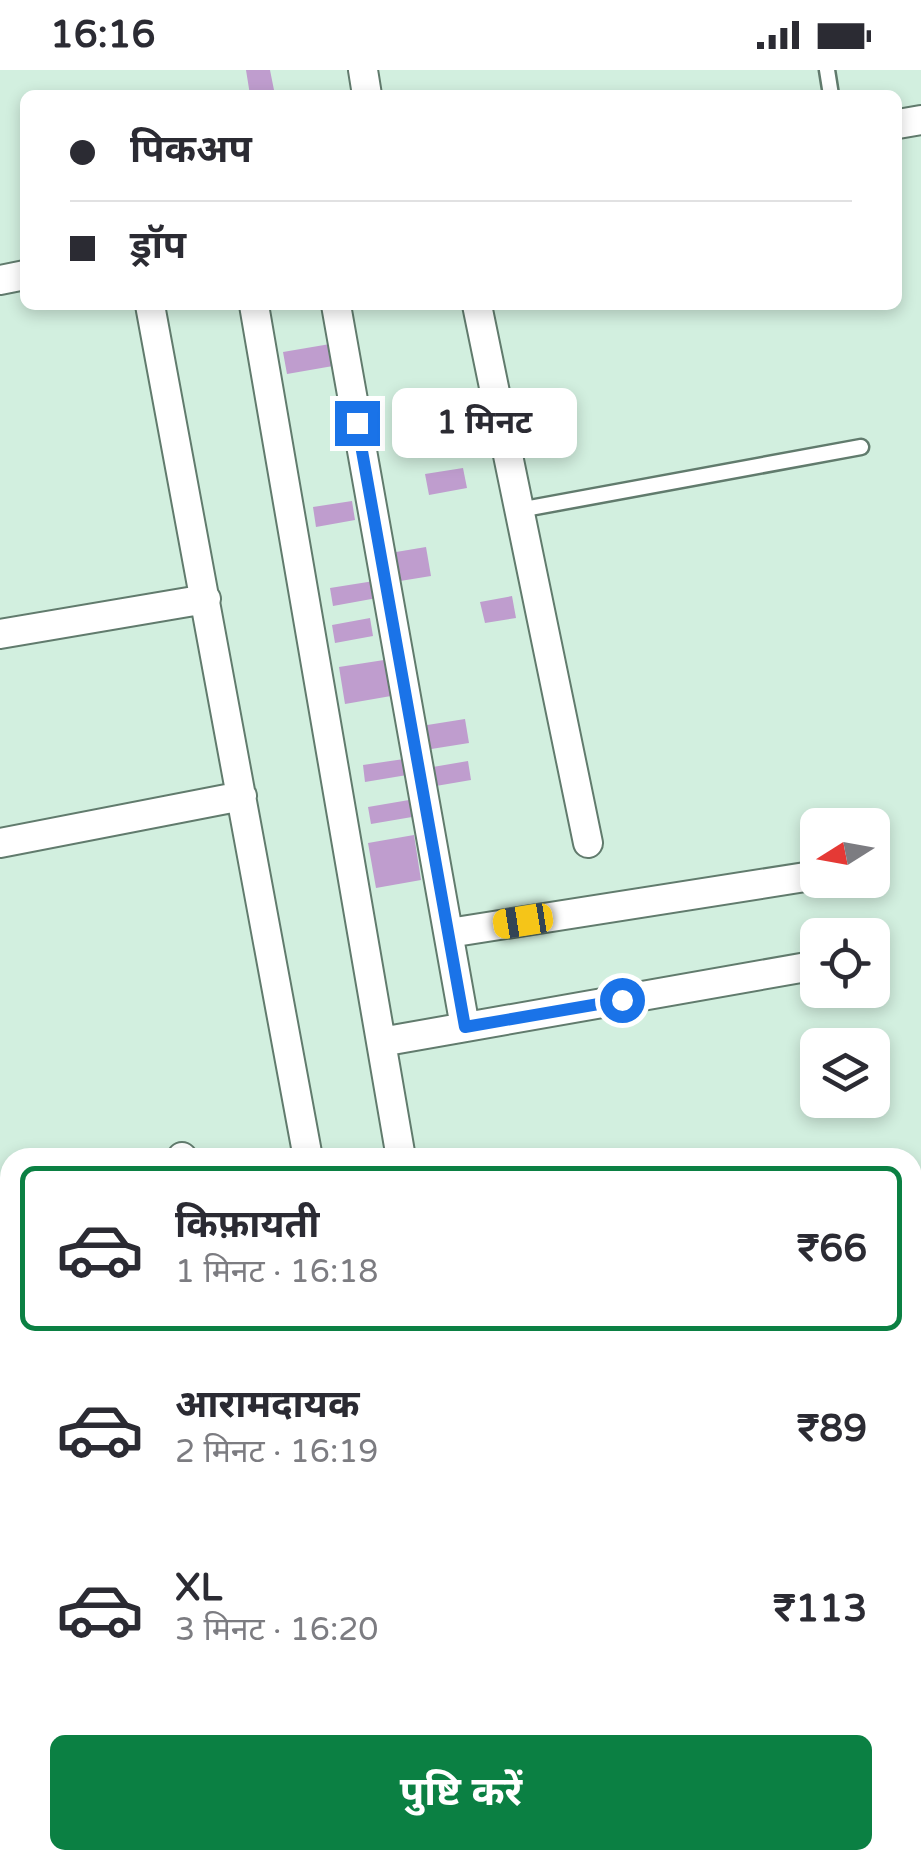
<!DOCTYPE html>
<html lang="hi">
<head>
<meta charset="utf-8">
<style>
  body { margin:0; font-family:"Varela Round","Noto Sans Devanagari",sans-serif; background:#f2f2f3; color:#2b2b33; height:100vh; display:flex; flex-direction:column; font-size:38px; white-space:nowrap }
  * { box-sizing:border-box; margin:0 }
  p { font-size:32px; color:#7c7c81 }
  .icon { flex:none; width:55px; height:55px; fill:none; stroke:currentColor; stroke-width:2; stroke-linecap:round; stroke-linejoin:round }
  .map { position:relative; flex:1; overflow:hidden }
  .sheet { position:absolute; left:0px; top:1078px; width:922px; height:722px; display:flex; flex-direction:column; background:#fff; border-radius:30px 30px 0 0; box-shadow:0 5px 15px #0003 }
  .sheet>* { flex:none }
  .banner { position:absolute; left:20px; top:20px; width:882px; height:220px; border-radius:15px; box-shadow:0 5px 15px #0003; display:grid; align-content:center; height:220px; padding:0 50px; background:#fff }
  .needle { width:65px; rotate:259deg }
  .controls { position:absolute; left:800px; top:738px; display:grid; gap:20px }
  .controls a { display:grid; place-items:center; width:90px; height:90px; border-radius:15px; background:#fff; box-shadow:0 5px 15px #0003; font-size:50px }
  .end { position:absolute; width:45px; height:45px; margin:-22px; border:12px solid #1a73e8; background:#fff; box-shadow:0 0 0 5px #fff }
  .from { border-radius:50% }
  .bubble { position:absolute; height:70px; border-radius:15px; background:#fff; box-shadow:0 5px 15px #0003; font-size:32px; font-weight:700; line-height:70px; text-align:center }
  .car { position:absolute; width:30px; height:60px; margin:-30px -15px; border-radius:12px; box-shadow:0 0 8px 2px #0007; background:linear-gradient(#f5c518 24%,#345 0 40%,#f5c518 0 76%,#345 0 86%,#f5c518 0) }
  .banner b { display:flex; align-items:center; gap:35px; height:95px; font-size:38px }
  .banner b+b { border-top:2px solid #e1e1e2 }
  .banner i { width:25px; height:25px; background:#2b2b33 }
  ul { padding:18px 0 0; list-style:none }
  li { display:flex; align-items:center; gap:30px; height:165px; margin:0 20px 15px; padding:0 30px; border:5px solid transparent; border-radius:15px }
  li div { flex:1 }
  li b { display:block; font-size:38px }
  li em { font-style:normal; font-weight:700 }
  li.current { border-color:#0b8043 }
  li>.icon { width:90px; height:90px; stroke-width:1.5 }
  .action { display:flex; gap:20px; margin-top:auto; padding:20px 50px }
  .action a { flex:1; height:115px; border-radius:15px; background:#0b8043; color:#fff; font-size:40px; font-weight:700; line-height:115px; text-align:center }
  .status { display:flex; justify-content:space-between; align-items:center; height:70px; padding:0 50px; background:#fff; direction:ltr }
  .status svg { height:28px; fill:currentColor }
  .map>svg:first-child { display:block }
</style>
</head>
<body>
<div class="status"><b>16:16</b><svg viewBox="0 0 49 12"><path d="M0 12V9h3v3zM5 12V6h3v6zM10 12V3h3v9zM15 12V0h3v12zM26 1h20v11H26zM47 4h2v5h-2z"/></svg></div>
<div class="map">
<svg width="921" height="1799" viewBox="0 0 921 1799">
  <rect width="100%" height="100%" fill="#d2efdf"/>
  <path fill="#bf9dce" d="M 246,0 L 270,0 L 275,25 L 250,25 Z
    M 330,274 L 333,296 L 287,304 L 283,282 Z
    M 463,398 L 467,418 L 429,425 L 425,404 Z
    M 352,431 L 355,450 L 316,457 L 313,437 Z
    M 426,477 L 431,506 L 394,512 L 390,483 Z
    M 374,511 L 377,528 L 333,536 L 330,518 Z
    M 512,526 L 516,548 L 485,553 L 480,532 Z
    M 370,548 L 373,566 L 335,573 L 332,555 Z
    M 384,590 L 391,626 L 345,634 L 339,597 Z
    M 465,649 L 469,673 L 425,680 L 421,656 Z
    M 404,689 L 407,705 L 365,712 L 363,695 Z
    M 468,691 L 471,710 L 430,717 L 427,698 Z
    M 409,730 L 412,747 L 371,754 L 368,737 Z
    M 414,765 L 421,810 L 376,818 L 368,773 Z
    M 323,1790 L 350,1790 L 351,1799 L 324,1799 Z"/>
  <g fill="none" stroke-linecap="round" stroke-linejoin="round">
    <defs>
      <path id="lane" d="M 827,0 L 831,25
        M 519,440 L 861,377"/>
      <path id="street" d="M 363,0 L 367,25
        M 898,54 L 921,50
        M 0,210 L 25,205
        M 150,235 L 308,1088
        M 254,235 L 401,1088
        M 336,235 L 465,957
        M 477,235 L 588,773
        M 0,564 L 206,529
        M 0,773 L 242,726
        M 449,863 L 818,805
        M 872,885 L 874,885
        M 381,972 L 818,895
        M 182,1087 L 183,1088
        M 0,1183 L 10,1181
        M 0,1289 L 10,1287
        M 0,1389 L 10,1387
        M 0,1488 L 10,1486
        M 0,1595 L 10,1594
        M 912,1655 L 921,1653
        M 912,1757 L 921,1755
        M 182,1790 L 183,1799
        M 429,1790 L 430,1799
        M 532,1790 L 534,1799
        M 557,1790 L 558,1799
        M 912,1790 L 914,1799
        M 0,1798 L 41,1790
        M 686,1799 L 734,1790"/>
    </defs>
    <use href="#lane" stroke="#617b6d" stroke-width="19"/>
    <use href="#street" stroke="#617b6d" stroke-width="32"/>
    <use href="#lane" stroke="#fff" stroke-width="14"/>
    <use href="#street" stroke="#fff" stroke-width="28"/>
  </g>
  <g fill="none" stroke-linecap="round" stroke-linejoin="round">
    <path stroke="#1a73e8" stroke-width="12" d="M 357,353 L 465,957 L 622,930"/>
  </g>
</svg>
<div class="controls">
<a><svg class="needle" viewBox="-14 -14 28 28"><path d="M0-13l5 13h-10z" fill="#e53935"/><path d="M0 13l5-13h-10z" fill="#7c7c81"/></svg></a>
<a><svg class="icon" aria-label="locate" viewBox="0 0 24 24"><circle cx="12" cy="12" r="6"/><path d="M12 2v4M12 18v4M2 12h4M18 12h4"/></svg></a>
<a><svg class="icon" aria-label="layers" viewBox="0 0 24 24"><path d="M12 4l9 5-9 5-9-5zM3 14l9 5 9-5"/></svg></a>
</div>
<i class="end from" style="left:622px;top:930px"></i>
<i class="end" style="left:357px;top:353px"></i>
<div class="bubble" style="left:392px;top:318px;width:185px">1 मिनट</div>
<i class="car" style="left:523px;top:851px;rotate:261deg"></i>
<div class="banner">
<b><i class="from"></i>पिकअप</b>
<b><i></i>ड्रॉप</b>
</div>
<section class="sheet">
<ul>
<li class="current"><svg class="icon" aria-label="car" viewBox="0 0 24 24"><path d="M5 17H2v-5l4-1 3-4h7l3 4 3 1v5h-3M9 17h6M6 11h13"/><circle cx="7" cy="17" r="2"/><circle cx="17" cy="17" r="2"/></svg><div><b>किफ़ायती</b><p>1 मिनट · 16:18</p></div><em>₹66</em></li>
<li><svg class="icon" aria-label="car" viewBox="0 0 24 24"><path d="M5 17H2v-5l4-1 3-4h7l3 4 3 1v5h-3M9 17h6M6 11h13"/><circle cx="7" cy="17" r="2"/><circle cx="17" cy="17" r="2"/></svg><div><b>आरामदायक</b><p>2 मिनट · 16:19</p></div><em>₹89</em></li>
<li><svg class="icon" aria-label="car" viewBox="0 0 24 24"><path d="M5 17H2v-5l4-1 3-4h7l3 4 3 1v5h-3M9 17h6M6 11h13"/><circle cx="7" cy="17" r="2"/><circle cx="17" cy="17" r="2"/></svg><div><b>XL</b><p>3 मिनट · 16:20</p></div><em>₹113</em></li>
</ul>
<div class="action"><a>पुष्टि करें</a></div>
</section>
</div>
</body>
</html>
